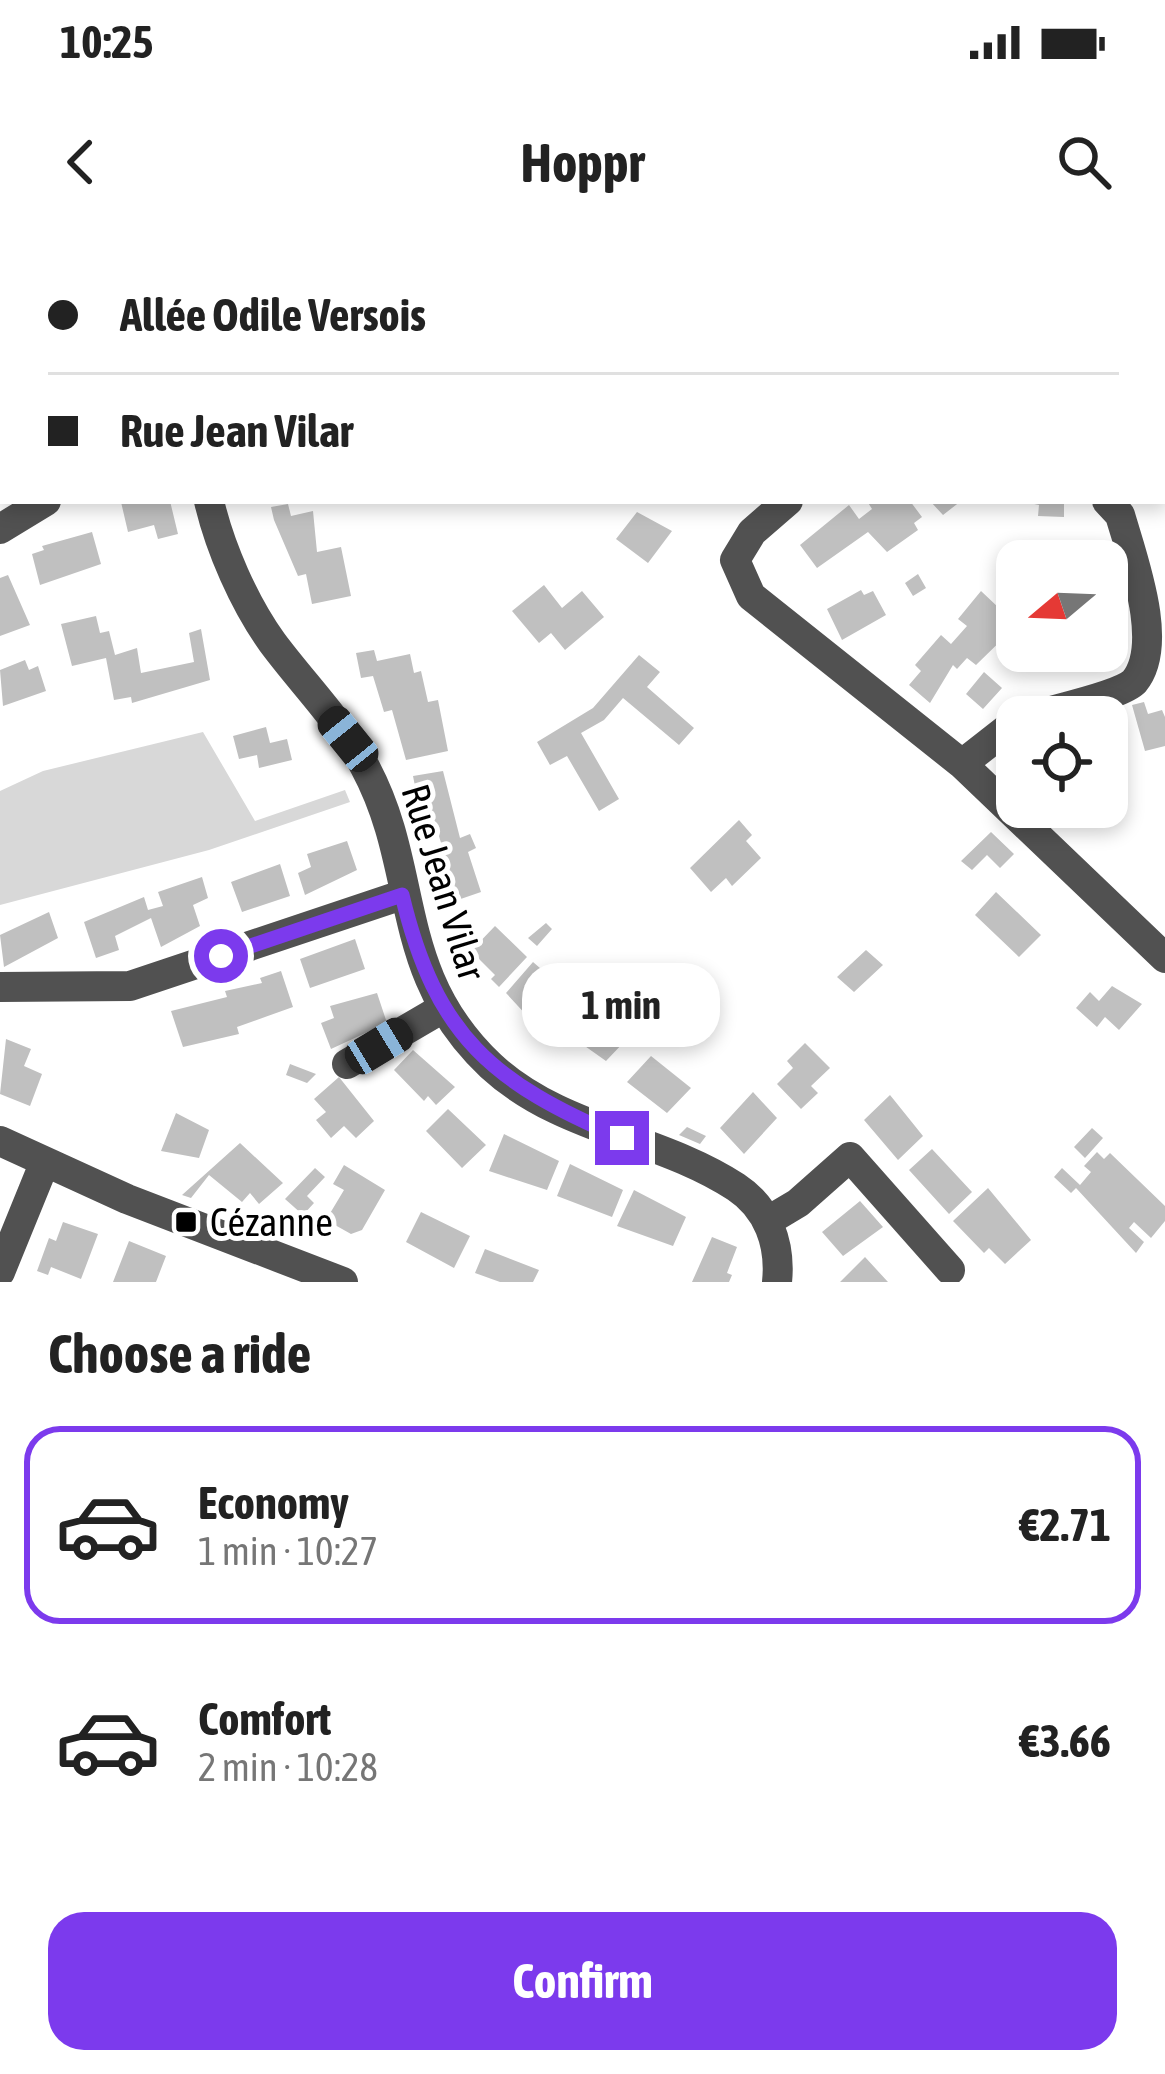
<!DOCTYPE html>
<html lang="en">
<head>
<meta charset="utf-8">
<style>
  body { margin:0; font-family:"Asap Condensed",sans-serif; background:#f2f2f2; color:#222; height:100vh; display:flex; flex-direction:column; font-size:45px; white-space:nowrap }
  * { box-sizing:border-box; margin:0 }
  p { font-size:39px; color:#767676 }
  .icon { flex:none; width:66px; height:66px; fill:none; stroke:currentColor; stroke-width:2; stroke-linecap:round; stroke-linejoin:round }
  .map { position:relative; height:1042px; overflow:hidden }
  .drawer { display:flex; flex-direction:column; background:#fff; flex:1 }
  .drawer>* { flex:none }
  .banner { position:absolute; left:0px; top:0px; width:1167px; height:264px; box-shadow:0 6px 18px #0003; display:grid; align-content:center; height:264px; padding:0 48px; background:#fff }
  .needle { width:78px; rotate:251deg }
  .fabs { position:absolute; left:996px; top:300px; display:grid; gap:24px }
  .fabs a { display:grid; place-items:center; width:132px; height:132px; border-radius:24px; background:#fff; box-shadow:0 6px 18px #0003; font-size:60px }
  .end { position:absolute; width:54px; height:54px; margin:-27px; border:15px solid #7c3aed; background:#fff; box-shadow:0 0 0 6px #fff }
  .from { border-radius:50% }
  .bubble { position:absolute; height:84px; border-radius:36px; background:#fff; box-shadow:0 6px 18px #0003; font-size:39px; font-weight:700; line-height:84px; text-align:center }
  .car { position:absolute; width:36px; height:72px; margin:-36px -18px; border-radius:15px; box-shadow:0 0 9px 3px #0007; background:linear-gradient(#222 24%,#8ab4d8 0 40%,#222 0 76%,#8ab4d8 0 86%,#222 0) }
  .banner b { display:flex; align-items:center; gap:42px; height:114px; font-size:45px }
  .banner b+b { border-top:3px solid #e0e0e0 }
  .banner i { width:30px; height:30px; background:#222 }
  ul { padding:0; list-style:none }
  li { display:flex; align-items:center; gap:36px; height:198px; margin:0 24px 18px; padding:0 24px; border:6px solid transparent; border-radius:36px }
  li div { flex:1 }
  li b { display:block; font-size:45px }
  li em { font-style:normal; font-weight:700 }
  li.on { border-color:#7c3aed }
  li>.icon { width:108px; height:108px; stroke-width:1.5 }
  h2 { padding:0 48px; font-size:54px; line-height:144px }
  .action { display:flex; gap:24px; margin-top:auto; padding:24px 48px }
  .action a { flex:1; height:138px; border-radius:36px; background:#7c3aed; color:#fff; font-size:48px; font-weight:700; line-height:138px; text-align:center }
  .status { display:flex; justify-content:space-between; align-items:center; height:84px; padding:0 60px; background:#fff; direction:ltr }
  .status svg { height:33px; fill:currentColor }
  header { display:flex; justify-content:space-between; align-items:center; height:156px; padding:0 48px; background:#fff; font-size:54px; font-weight:700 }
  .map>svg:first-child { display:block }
</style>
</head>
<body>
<div class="status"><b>10:25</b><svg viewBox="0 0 49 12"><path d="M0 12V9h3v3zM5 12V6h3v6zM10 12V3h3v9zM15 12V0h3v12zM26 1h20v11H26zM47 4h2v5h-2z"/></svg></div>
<header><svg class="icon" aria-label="back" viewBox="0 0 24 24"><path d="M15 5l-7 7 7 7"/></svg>Hoppr<svg class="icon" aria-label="search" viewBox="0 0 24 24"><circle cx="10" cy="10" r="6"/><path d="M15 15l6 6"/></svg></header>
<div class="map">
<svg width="1165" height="1042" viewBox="0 0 1165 1042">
  <rect width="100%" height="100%" fill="#fff"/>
  <path fill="#d8d8d8" d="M 203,492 L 255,581 L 345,550 L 350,562 L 209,610 L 0,665 L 0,551 L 43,531 Z"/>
  <path fill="#c0c0c0" d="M 170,261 L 178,294 L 158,299 L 154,285 L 128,292 L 121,262 Z
    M 867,261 L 910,261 L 922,277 L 914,283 L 918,290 L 887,312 L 868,292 L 817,328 L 800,305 L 849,265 L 859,279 L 872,269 Z
    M 930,261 L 961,261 L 943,275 Z
    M 1020,261 L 1064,261 L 1064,277 L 1038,276 L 1039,265 Z
    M 288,264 L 291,276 L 313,271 L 317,312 L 341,307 L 351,356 L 312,364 L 306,334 L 298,336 L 274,280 L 271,267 Z
    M 637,272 L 672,291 L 648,323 L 616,299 Z
    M 92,292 L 101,324 L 40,345 L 32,314 L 44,310 L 42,306 Z
    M 1047,303 L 1069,304 L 1074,321 L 1027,321 L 1024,309 Z
    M 918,334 L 926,348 L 913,356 L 905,343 Z
    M 8,335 L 30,385 L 0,396 L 0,338 Z
    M 544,345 L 562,368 L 582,351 L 604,377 L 565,410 L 551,393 L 539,403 L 512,371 Z
    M 861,350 L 864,355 L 873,351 L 886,375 L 842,400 L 827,369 Z
    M 981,351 L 1017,385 L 976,425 L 967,418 L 957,429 L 953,425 L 930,463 L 909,445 L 921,431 L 915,425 L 941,395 L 951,404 L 967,386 L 958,379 Z
    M 96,376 L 100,393 L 109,391 L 115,415 L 137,408 L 141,433 L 194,422 L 189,393 L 201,389 L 210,440 L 132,463 L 131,457 L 114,460 L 106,418 L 72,426 L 61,384 Z
    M 374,410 L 377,421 L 410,414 L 414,433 L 421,431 L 428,462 L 438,460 L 448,511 L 406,520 L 392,470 L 384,472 L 373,436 L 361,438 L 356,413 Z
    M 639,415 L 660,432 L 647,447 L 694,488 L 679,505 L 623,458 L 604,480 L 581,493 L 619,559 L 599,571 L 567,516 L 550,525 L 537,502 L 593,468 Z
    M 25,420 L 29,430 L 38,426 L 46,451 L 3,466 L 0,430 Z
    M 984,432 L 1002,448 L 983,469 L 966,454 Z
    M 1144,462 L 1148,474 L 1162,470 L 1165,477 L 1165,506 L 1145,511 L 1132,465 Z
    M 1114,472 L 1125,512 L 1107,523 L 1107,474 Z
    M 266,487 L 270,503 L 287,499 L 292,520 L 259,528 L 257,515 L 239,519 L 233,496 Z
    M 443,531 L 460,598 L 470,594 L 476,608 L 468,612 L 481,652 L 449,663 L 436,622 L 446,619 L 434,580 L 422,582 L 413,536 Z
    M 739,580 L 752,595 L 746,601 L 761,618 L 732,646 L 726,638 L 711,652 L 690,628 Z
    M 991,592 L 1014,614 L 1000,628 L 987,615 L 972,630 L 961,621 Z
    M 347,601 L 357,630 L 305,655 L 298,633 L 311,627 L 307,614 Z
    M 280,624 L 290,656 L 242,672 L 231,642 Z
    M 202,637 L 208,658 L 193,665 L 200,686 L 161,707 L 151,678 L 115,696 L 119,710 L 96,718 L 84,682 L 144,657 L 148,670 L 163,666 L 158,652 Z
    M 996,652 L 1041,695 L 1019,717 L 975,675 Z
    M 49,672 L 58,698 L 4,727 L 0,695 Z
    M 546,683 L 552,689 L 537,706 L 528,698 Z
    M 495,686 L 527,717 L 499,747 L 491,739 L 495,735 L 471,711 Z
    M 355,699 L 365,729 L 310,748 L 300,719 Z
    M 866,710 L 883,725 L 854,752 L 837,737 Z
    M 533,722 L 571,755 L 541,791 L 506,753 Z
    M 281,731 L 293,767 L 237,787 L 239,794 L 183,807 L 171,771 L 227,757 L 225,751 L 262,743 L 260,738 Z
    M 1112,746 L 1142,764 L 1119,790 L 1105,777 L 1097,787 L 1076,768 L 1090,752 L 1099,761 Z
    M 377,753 L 387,783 L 331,809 L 321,783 L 334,778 L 330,766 Z
    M 588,767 L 625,801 L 606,821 L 565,792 Z
    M 6,799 L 31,809 L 24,826 L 42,834 L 30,866 L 0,854 Z
    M 805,803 L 830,828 L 811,846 L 818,853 L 801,869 L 777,844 L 793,828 L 787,821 Z
    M 413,810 L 455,847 L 436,865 L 428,856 L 424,861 L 394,830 Z
    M 651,816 L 691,848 L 667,873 L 627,842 Z
    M 290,824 L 316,834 L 307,843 L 286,835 Z
    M 339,837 L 374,881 L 356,898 L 344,886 L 331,898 L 316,880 L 326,872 L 314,859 Z
    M 753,852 L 777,878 L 744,914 L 720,888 Z
    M 890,855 L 923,896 L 898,920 L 864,880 Z
    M 448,869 L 486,905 L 462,928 L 426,891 Z
    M 176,873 L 209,890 L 199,918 L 161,911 Z
    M 687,887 L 706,896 L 700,904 L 679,895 Z
    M 1092,888 L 1103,898 L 1085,918 L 1074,907 Z
    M 504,894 L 559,921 L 547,950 L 489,931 Z
    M 240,903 L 283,943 L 259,964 L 250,953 L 242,962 L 209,935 L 191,958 L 182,955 Z
    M 932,909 L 972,952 L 949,974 L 909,930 Z
    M 1097,912 L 1104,919 L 1110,913 L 1165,966 L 1165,981 L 1151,998 L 1134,982 L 1129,988 L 1144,1002 L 1136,1013 L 1076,948 L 1071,953 L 1054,937 L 1062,928 L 1080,945 L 1091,932 L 1084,926 Z
    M 570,924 L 623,950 L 612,977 L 557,956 Z
    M 344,925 L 385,950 L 362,990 L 351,994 L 326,980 L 344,950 L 333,944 Z
    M 315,928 L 325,937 L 307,956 L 314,963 L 303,975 L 285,959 Z
    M 988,948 L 1031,1000 L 1005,1024 L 989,1008 L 984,1013 L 953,981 Z
    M 634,950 L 686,977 L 673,1006 L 617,986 Z
    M 860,961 L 883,987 L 843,1016 L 822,992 Z
    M 421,972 L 470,996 L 454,1028 L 406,1002 Z
    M 63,982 L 98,994 L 81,1039 L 51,1027 L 48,1035 L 37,1031 L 49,998 L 56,1001 Z
    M 712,997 L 737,1007 L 727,1033 L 732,1035 L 729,1042 L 692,1042 Z
    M 129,1001 L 166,1016 L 156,1042 L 113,1042 Z
    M 485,1009 L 539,1030 L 533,1042 L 500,1042 L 475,1033 Z
    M 865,1017 L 888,1042 L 840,1042 Z"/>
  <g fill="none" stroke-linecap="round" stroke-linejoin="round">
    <path stroke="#515151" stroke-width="30" d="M 116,0 L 118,3
      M 926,0 L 926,3
      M 266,3 L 267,0
      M 1102,3 L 1106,0
      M 0,19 L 3,28
      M 1164,96 L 1165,96
      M 209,261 C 220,308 244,363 272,402 C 303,444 341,481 365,527 C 421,631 391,732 491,826 C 560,890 660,897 736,947 C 768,968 781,1004 777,1042
      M 788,261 L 752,292 L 735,320 L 751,356 L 962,524 L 1165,718
      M 0,289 L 46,261
      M 1029,477 C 1053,469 1117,457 1134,442 C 1165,405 1133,320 1120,275 L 1107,261
      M 962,524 L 1017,481
      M 0,747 L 130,746 L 402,655
      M 347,824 L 443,768
      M 0,901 L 127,959 L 343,1042
      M 768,981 L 798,963 L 850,917 L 950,1030
      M 0,1032 L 44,924"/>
  </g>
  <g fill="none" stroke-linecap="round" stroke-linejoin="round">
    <path stroke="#7c3aed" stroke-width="15" d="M 221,716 L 402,655 C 436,797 493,843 622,898"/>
  </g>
  <rect fill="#000" stroke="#fff" stroke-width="4.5" x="174" y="970" width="24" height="24" rx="6"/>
  <g text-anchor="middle" stroke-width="10" stroke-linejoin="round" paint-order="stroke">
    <g font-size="39" fill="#000" stroke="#fff">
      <text transform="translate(444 642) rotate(73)" y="14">Rue Jean Vilar</text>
    </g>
    <g font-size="39" fill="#000" stroke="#fff" text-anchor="start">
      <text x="210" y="996">Cézanne</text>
    </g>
  </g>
</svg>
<div class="fabs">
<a><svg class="needle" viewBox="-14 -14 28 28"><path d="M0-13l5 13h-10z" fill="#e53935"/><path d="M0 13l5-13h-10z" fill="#767676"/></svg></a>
<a><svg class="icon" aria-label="locate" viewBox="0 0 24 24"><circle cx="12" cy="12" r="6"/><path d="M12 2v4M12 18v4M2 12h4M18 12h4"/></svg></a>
</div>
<i class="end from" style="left:221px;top:716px"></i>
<i class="end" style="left:622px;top:898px"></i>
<div class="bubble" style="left:522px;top:723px;width:198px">1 min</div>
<i class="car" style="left:348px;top:499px;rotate:321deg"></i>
<i class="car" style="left:379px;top:806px;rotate:59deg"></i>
<div class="banner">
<b><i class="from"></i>Allée Odile Versois</b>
<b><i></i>Rue Jean Vilar</b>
</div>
</div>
<section class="drawer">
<h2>Choose a ride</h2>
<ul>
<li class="on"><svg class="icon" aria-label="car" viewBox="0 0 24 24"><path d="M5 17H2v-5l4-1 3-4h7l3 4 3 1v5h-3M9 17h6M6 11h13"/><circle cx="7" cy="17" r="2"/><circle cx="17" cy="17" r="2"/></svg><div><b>Economy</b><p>1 min · 10:27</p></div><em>€2.71</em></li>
<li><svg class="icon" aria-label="car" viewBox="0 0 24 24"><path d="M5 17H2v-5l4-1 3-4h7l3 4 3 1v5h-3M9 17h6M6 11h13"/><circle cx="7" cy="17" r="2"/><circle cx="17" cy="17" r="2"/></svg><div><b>Comfort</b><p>2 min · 10:28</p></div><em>€3.66</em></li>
</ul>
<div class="action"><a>Confirm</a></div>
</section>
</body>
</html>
